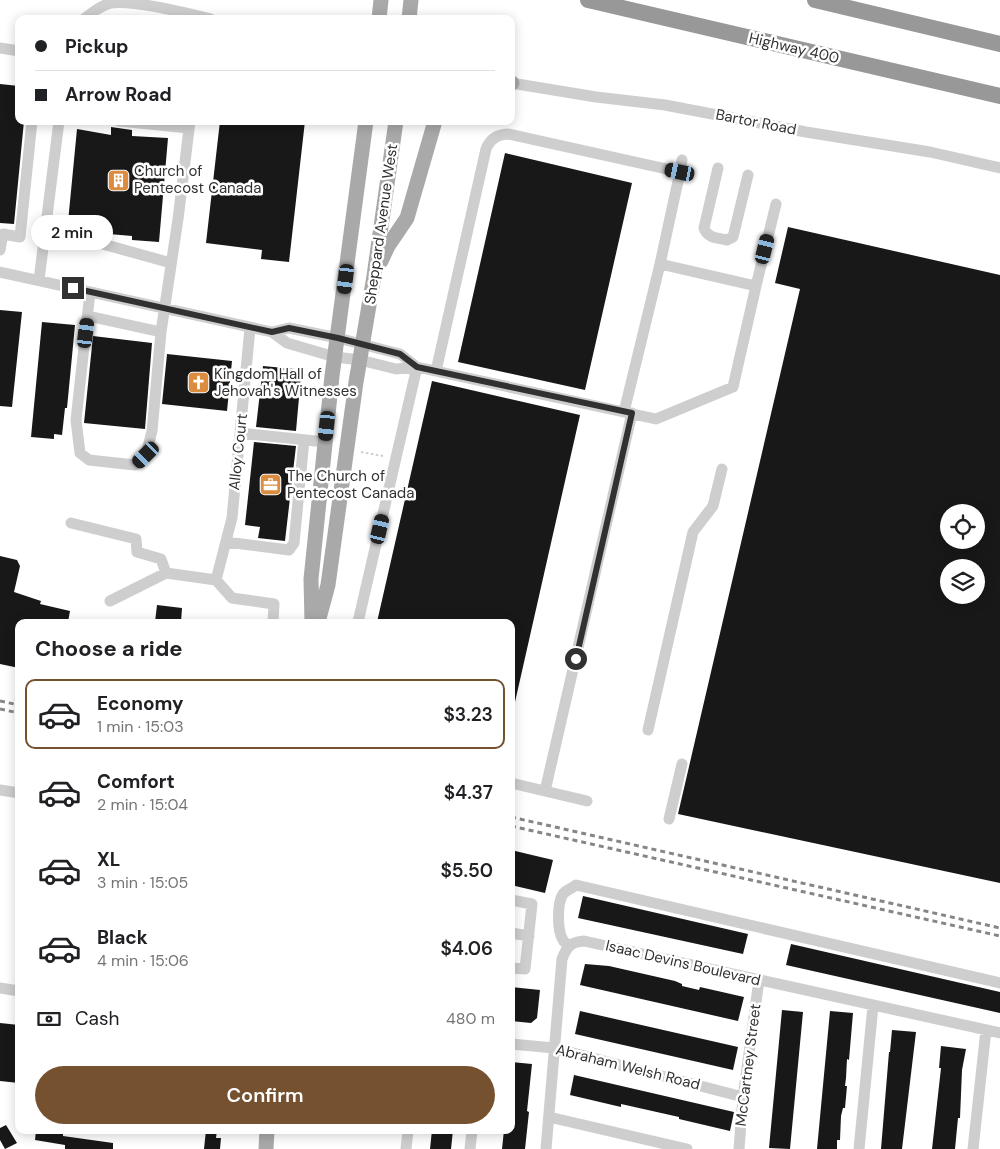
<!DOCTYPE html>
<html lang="en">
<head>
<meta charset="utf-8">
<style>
  body { margin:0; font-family:"DM Sans",sans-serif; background:#f2f2f2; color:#202124; height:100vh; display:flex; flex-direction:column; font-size:19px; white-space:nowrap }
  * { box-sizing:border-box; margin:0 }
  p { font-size:16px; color:#757577 }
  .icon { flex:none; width:28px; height:28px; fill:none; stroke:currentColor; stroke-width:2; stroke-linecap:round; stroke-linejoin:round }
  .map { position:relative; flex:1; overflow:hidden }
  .panel { position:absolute; left:15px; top:619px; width:500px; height:515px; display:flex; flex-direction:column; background:#fff; border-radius:10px; box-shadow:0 2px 12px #0003 }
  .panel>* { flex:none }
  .hud { position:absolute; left:15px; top:15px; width:500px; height:110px; border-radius:10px; box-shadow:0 2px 12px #0003; display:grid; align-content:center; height:110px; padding:0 20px; background:#fff }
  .controls { position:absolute; left:940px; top:504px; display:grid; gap:10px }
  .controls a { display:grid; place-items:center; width:45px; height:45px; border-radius:50%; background:#fff; box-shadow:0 2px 12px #0003; font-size:25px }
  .end { position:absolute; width:22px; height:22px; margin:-11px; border:6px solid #313131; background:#fff; box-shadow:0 0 0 2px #fff }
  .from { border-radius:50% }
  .bubble { position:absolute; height:35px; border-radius:18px; background:#fff; box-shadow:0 2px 12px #0003; font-size:16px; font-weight:600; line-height:35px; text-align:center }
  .car { position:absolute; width:15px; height:30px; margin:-15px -8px; border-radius:6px; box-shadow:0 0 4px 1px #0007; background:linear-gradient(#222 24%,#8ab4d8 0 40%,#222 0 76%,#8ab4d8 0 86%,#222 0) }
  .hud b { display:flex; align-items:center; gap:18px; height:48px; font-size:19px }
  .hud b+b { border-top:1px solid #e0e0e0 }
  .hud i { width:12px; height:12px; background:#202124 }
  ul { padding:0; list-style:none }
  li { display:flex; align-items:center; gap:15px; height:70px; margin:0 10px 8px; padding:0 10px; border:2px solid transparent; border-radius:10px }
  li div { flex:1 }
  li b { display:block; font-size:19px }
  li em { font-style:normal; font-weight:600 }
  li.selected { border-color:#755130 }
  li>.icon { width:45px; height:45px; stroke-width:1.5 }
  h2 { padding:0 20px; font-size:22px; line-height:60px }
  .pay { display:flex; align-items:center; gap:12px; height:55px; padding:0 20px; font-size:19px }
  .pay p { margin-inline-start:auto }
  .button { display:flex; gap:10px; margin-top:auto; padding:10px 20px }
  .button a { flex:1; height:58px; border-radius:30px; background:#755130; color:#fff; font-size:20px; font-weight:600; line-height:58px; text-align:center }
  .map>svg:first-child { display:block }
</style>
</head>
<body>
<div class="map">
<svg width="1000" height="1149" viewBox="0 0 1000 1149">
  <rect width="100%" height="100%" fill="#fff"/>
  <path fill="#181818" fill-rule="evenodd" d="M 0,84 L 19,86 L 19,121 L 24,121 L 14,224 L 0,223 Z
    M 220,121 L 305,121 L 289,262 L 261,259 L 262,250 L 206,243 Z
    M 111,127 L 132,130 L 132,136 L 168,138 L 159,242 L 132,240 L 132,236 L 109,234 L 109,229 L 88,227 L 88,224 L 68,222 L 77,129 L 111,135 Z
    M 505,153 L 632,183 L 585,390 L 458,362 Z
    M 788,227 L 1000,275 L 1000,883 L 678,814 L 800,289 L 775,283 ZM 949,512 L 976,512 L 976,540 L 949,540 ZM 949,568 L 976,568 L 976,595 L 949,595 Z
    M 0,310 L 22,312 L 12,407 L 0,406 Z
    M 42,322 L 75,325 L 67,408 L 65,408 L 62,435 L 54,434 L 54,439 L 31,437 Z
    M 93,336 L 152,343 L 145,429 L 84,423 Z
    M 167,354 L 232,361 L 227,411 L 162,404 Z
    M 263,366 L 295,369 L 301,375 L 296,431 L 256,427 Z
    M 432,381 L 580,415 L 515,702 L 511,702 L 511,622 L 377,622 Z
    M 254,442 L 296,446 L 285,541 L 258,538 L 260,527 L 245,525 Z
    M 0,556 L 17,560 L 20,566 L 14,592 L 41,601 L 40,604 L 70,611 L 68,622 L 19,622 L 19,668 L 0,664 Z
    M 157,605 L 182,608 L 181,622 L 155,622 Z
    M 511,850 L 553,860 L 545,893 L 511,885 Z
    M 583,896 L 748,934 L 743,954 L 578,918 Z
    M 791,944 L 1000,992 L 1000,1013 L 786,965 Z
    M 585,964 L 609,966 L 675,981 L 682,984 L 682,986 L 699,990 L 700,987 L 744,997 L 738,1021 L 580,985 Z
    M 511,987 L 540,990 L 537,1018 L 531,1023 L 511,1021 Z
    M 782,1010 L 803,1012 L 790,1149 L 769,1148 Z
    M 580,1011 L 738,1047 L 733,1070 L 575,1034 Z
    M 830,1011 L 853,1013 L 849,1060 L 847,1059 L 846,1078 L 845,1086 L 847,1086 L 845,1108 L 843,1108 L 841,1116 L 840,1140 L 837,1140 L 837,1149 L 817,1149 Z
    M 0,1023 L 19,1025 L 19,1083 L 0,1081 Z
    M 892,1030 L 916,1032 L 902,1149 L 881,1149 L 889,1052 L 890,1052 Z
    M 941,1046 L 966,1049 L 962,1070 L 960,1118 L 958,1118 L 955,1149 L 932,1149 L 941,1068 L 939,1068 Z
    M 511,1062 L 532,1064 L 527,1111 L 529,1112 L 525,1149 L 502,1149 L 504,1130 L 511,1130 Z
    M 574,1075 L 734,1112 L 730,1131 L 679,1119 L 679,1117 L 621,1104 L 621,1107 L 570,1095 Z
    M 6,1125 L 17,1143 L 5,1149 L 0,1140 L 0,1128 Z
    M 36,1130 L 63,1130 L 63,1136 L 113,1143 L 113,1149 L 65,1149 L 65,1145 L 35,1140 Z
    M 206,1130 L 217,1130 L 216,1138 L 221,1138 L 220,1149 L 204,1149 Z
    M 432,1130 L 453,1130 L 451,1149 L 430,1149 Z"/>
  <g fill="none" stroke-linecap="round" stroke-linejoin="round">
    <path stroke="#cecece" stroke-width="2" stroke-dasharray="2.5 2.5" stroke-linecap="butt" d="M 361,452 L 383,456"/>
    <path stroke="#cecece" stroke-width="11" d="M 84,19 C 93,12 100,6 111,3 C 134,0 187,13 211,19
      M 0,48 L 19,51
      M 511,83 L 596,97 L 665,105 L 806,132 L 930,152 L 1000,168
      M 119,121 L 189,128
      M 718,168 L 704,228 C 707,238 717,238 727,240 L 733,237 L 748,175
      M 74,236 L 171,263
      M 0,250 L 3,234 L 20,237 L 32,121
      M 660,264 L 756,286 L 776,204
      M 0,272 L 272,332 L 289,328 L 338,338 L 400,354 L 417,367
      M 39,280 L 59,121
      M 90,292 L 76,420 L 80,453 L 89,460 L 135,465 L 146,455 L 152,431 L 161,332
      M 88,316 L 161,332 L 178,219 L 190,121
      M 272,332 L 287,343 L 335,357 L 360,360 L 396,369 L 417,367 L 656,419 L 733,387 L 756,286
      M 436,371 L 486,149 C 490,139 498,134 509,134 L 680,172 L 682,160
      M 624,412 L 660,264 L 680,172
      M 240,433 L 325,442
      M 71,523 L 136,539 L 137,552 L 161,559 L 166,573
      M 226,542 L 289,550 L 294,543 L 304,440
      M 216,580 L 232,598 L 274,604 L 273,622
      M 110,601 L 166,573 L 216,580 L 232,518 L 250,328
      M 358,622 L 417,367
      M 648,730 L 693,532 L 713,506 L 722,469
      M 511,783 L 587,801
      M 0,790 L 19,793
      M 545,791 L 632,413
      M 669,819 L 682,764
      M 511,900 L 532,904 L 525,969 L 511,968
      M 511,933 L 529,936
      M 569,945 C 567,944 564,942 563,940 C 557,931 557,903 563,894 C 567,889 572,889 576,885 L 1000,983
      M 0,988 L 19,991
      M 511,1044 L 554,1048 L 743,1097
      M 549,1117 L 687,1149
      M 406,1149 L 408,1130
      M 470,1149 L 472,1130
      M 546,1149 L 562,959 C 567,946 571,942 584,941 L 1000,1033
      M 739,1149 L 743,1097 L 759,980
      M 859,1149 L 873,1006
      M 973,1149 L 986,1030"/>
    <path stroke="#a9a9a9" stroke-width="15" d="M 379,19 L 381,0
      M 409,19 L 411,0
      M 511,83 L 512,83
      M 381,261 L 388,246 L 407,218 L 435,121
      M 312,622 L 311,579 L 332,376 L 366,121
      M 318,622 L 328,585 L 356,382 L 374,276 L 396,121
      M 266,1149 L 267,1130"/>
    <path stroke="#989898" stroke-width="16" d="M 588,0 L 1000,96
      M 815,0 L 1000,44"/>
    <path stroke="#868686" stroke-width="3" stroke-dasharray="5 4" stroke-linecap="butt" d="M 0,701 L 19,705
      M 0,709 L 19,713
      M 511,817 L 1000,928
      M 511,826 L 1000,936"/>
  </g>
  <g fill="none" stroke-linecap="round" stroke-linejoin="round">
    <path stroke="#313131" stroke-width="6" d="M 73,288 L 272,332 L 289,328 L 338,338 L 400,354 L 417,367 L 632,413 L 576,659"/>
  </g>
  <defs>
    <symbol id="building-square" viewBox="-11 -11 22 22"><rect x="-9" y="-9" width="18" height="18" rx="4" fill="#dc8c3f" stroke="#fff"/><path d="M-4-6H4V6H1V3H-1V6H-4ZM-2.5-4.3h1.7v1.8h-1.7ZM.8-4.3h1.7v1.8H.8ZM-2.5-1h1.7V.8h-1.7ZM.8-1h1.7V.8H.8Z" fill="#fff"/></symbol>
    <symbol id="church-square" viewBox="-11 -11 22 22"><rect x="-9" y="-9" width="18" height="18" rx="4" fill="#dc8c3f" stroke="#fff"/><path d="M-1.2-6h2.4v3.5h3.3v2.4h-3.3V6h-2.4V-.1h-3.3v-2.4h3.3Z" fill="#fff"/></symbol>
    <symbol id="office-square" viewBox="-11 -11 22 22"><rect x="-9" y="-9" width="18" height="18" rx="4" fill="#dc8c3f" stroke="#fff"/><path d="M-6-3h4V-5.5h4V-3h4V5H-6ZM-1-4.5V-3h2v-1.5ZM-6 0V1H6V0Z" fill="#fff"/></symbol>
  </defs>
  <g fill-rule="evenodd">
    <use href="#building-square" x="106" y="168" width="25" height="25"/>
    <use href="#church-square" x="186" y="370" width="25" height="25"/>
    <use href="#office-square" x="258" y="472" width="25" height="25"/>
  </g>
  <g text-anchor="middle" stroke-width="5" stroke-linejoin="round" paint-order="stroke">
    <g font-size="15" fill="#313131" stroke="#fff">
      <text transform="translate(794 48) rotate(13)" y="5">Highway 400</text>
      <text transform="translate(756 122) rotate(11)" y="5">Bartor Road</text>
      <text transform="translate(381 224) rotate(-82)" y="5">Sheppard Avenue West</text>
      <text transform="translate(238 452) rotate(-84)" y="5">Alloy Court</text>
      <text transform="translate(683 963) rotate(13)" y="5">Isaac Devins Boulevard</text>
      <text transform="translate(748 1065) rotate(-83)" y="5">McCartney Street</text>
      <text transform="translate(628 1067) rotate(14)" y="5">Abraham Welsh Road</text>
    </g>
    <g font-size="15" fill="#313131" stroke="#fff" text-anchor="start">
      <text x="134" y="176">Church of<tspan x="134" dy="17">Pentecost Canada</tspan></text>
      <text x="214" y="379">Kingdom Hall of<tspan x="214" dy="17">Jehovah's Witnesses</tspan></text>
      <text x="287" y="481">The Church of<tspan x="287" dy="17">Pentecost Canada</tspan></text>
    </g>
  </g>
</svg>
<div class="controls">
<a><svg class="icon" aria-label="locate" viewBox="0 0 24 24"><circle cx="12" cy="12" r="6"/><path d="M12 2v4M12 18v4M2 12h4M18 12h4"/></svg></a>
<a><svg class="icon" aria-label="layers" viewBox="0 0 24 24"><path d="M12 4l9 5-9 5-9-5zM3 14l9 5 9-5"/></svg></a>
</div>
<i class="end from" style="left:576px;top:659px"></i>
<i class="end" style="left:73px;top:288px"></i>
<div class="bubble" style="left:31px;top:215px;width:82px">2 min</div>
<i class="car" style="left:680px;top:172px;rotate:282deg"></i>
<i class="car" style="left:765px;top:249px;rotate:14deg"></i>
<i class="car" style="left:346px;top:279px;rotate:187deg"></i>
<i class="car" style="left:86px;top:333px;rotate:7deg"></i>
<i class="car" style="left:327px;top:426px;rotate:186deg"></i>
<i class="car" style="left:146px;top:455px;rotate:225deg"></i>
<i class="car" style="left:380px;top:529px;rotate:13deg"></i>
<div class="hud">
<b><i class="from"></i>Pickup</b>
<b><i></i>Arrow Road</b>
</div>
<section class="panel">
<h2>Choose a ride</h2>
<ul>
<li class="selected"><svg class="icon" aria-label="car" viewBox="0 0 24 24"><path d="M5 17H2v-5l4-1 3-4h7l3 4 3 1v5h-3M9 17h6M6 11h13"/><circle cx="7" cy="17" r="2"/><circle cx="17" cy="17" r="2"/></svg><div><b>Economy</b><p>1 min · 15:03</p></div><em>$3.23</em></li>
<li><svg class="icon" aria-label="car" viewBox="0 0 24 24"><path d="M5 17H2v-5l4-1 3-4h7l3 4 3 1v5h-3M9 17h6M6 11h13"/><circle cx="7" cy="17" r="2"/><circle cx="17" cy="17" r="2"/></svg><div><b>Comfort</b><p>2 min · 15:04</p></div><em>$4.37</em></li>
<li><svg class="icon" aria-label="car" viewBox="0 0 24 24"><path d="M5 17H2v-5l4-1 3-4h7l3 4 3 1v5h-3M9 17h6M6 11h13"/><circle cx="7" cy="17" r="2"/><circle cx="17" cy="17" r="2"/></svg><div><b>XL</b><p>3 min · 15:05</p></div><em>$5.50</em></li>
<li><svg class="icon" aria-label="car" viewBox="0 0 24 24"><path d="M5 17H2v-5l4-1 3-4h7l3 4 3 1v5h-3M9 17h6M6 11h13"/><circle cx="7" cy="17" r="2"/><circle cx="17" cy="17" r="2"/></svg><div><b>Black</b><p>4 min · 15:06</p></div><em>$4.06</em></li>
</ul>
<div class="pay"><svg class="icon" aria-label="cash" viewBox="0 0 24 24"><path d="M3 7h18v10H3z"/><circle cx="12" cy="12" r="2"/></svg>Cash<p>480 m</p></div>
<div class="button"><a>Confirm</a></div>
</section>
</div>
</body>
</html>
